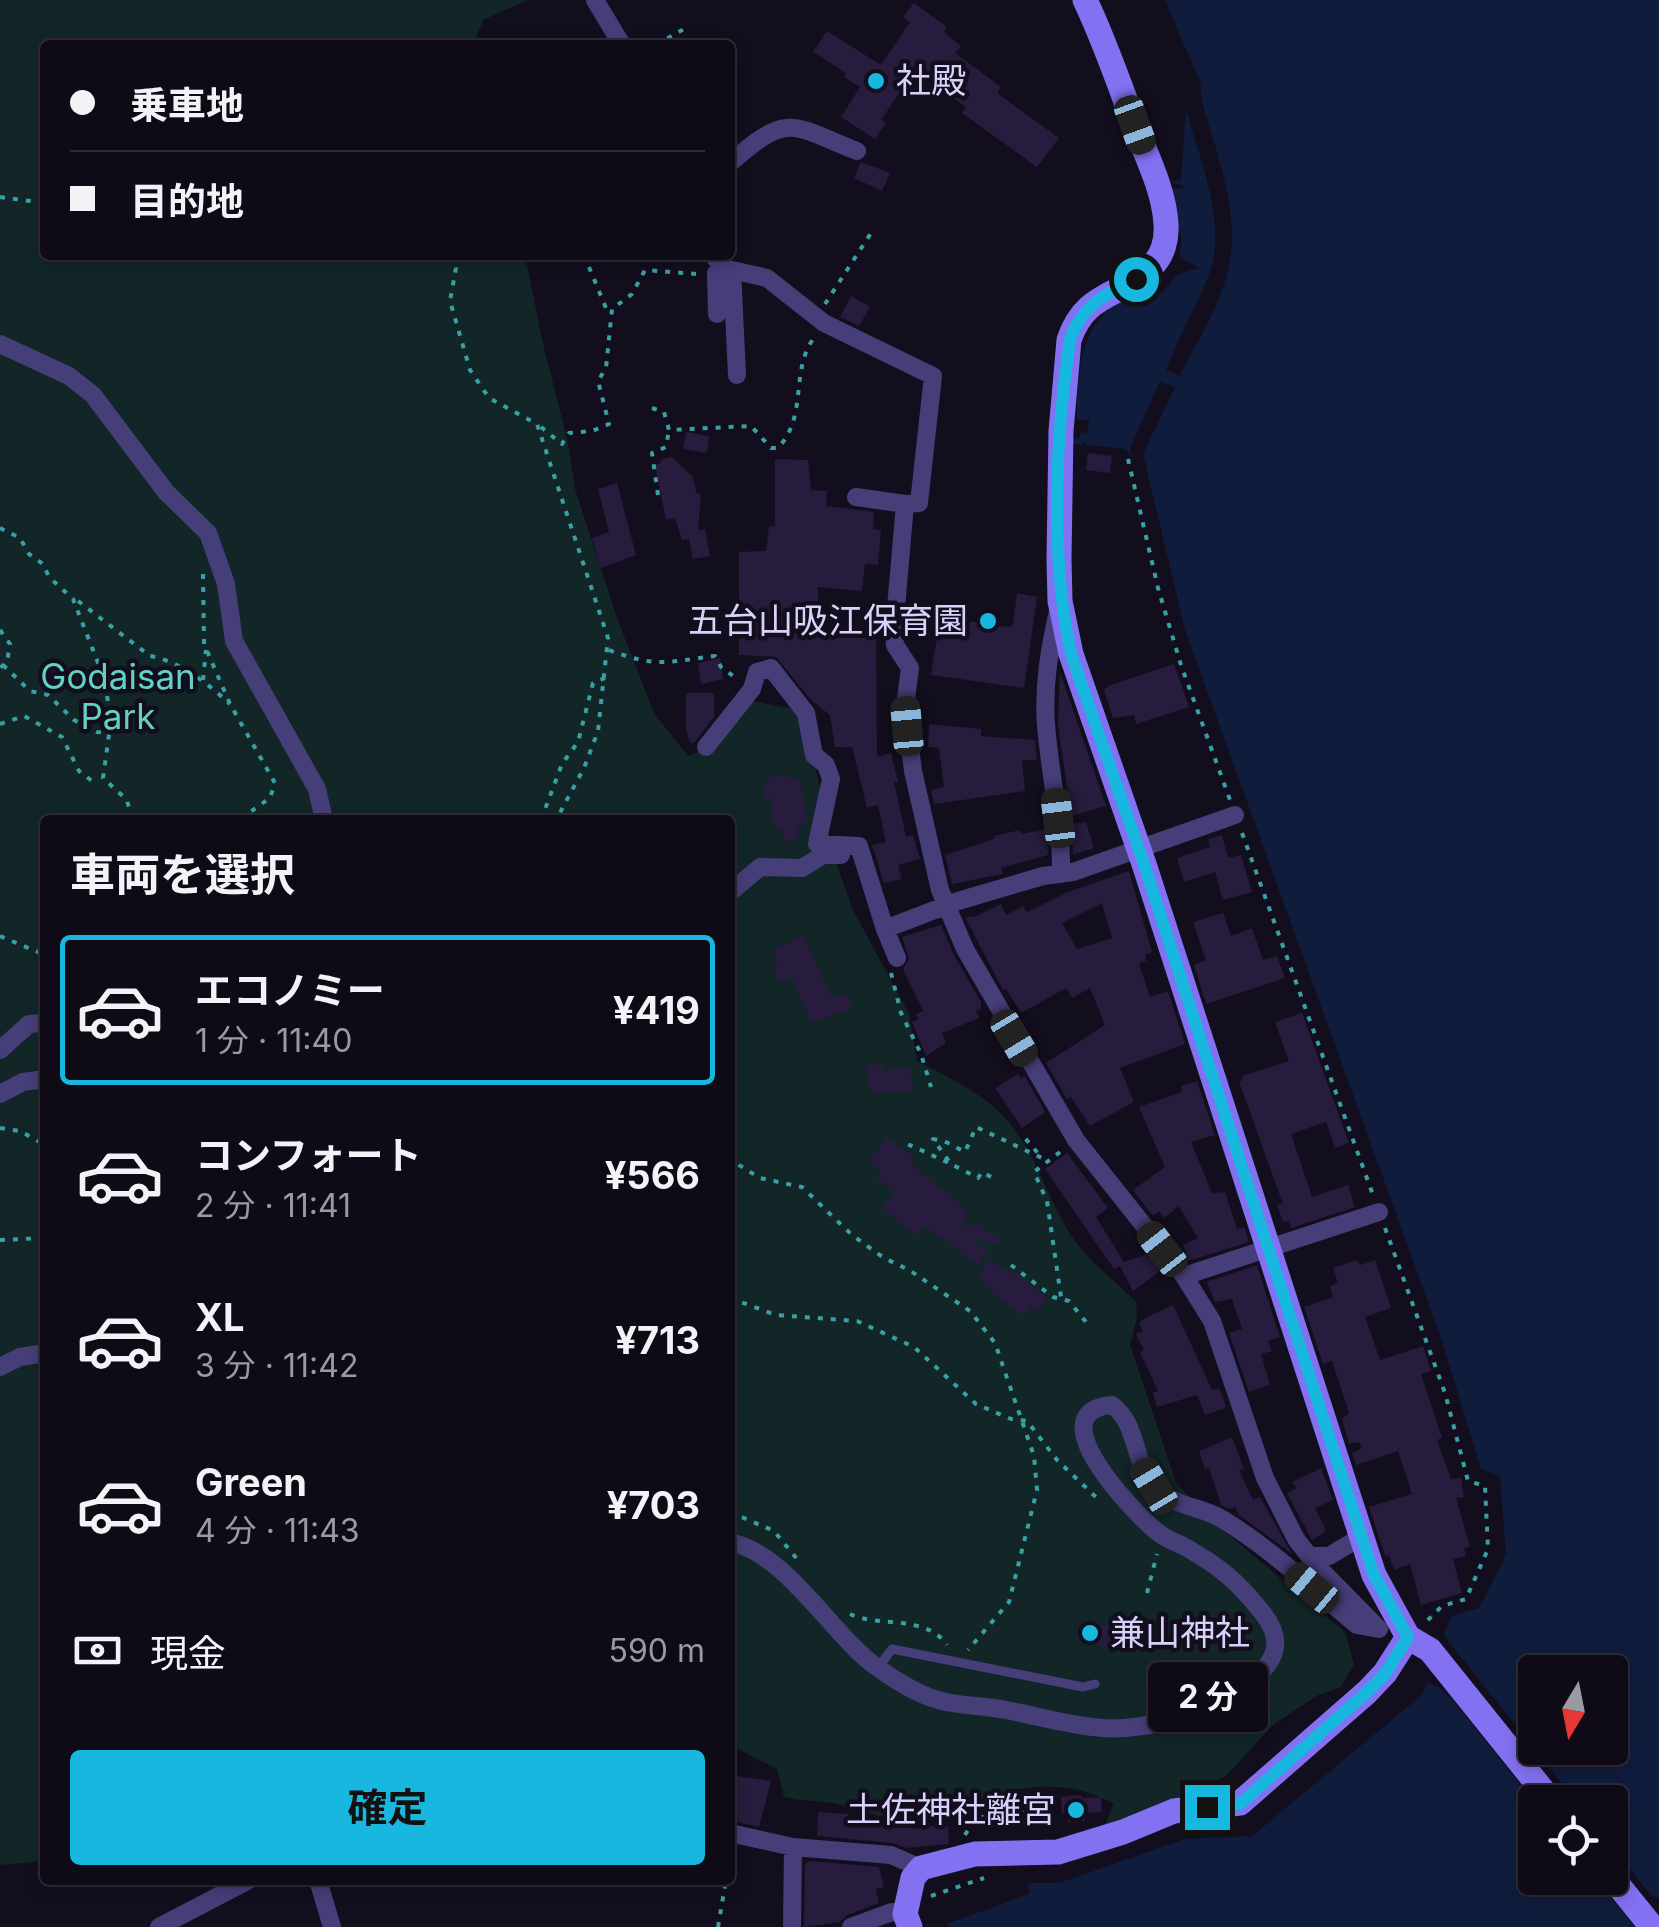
<!DOCTYPE html>
<html lang="ja">
<head>
<meta charset="utf-8">
<style>
  body { margin:0; font-family:Inter,"Noto Sans JP",sans-serif; background:#17131f; color:#f1f3f6; height:100vh; display:flex; flex-direction:column; font-size:38px; white-space:nowrap }
  * { box-sizing:border-box; margin:0 }
  p { font-size:32px; color:#9b9aa1 }
  .icon { flex:none; width:55px; height:55px; fill:none; stroke:currentColor; stroke-width:2; stroke-linecap:round; stroke-linejoin:round }
  .map { position:relative; flex:1; overflow:hidden }
  .drawer { position:absolute; left:40px; top:815px; width:695px; height:1070px; display:flex; flex-direction:column; background:#0e0a16; border-radius:10px; box-shadow:0 5px 15px #0003,0 0 0 2px #2e2b35 }
  .drawer>* { flex:none }
  .hud { position:absolute; left:40px; top:40px; width:695px; height:220px; border-radius:10px; box-shadow:0 5px 15px #0003,0 0 0 2px #2e2b35; display:grid; align-content:center; height:220px; padding:0 30px; background:#0e0a16 }
  .needle { width:65px; rotate:190deg }
  .buttons { position:absolute; left:1518px; top:1655px; display:grid; gap:20px }
  .buttons a { display:grid; place-items:center; width:110px; height:110px; border-radius:10px; background:#0e0a16; box-shadow:0 5px 15px #0003,0 0 0 2px #2e2b35; font-size:50px }
  .end { position:absolute; width:45px; height:45px; margin:-22px; border:12px solid #17b7e0; background:#111; box-shadow:0 0 0 5px #111 }
  .from { border-radius:50% }
  .bubble { position:absolute; height:70px; border-radius:10px; background:#0e0a16; box-shadow:0 5px 15px #0003,0 0 0 2px #2e2b35; font-size:32px; font-weight:700; line-height:70px; text-align:center }
  .car { position:absolute; width:30px; height:60px; margin:-30px -15px; border-radius:12px; box-shadow:0 0 8px 2px #0007; background:linear-gradient(#222 24%,#8ab4d8 0 40%,#222 0 76%,#8ab4d8 0 86%,#222 0) }
  .hud b { display:flex; align-items:center; gap:35px; height:95px; font-size:38px }
  .hud b+b { border-top:2px solid #2e2b35 }
  .hud i { width:25px; height:25px; background:#f1f3f6 }
  ul { padding:0; list-style:none }
  li { display:flex; align-items:center; gap:30px; height:150px; margin:0 20px 15px; padding:0 10px; border:5px solid transparent; border-radius:10px }
  li div { flex:1 }
  li b { display:block; font-size:38px }
  li em { font-style:normal; font-weight:700 }
  li.active { border-color:#17b7e0 }
  li>.icon { width:90px; height:90px; stroke-width:1.5 }
  h2 { padding:0 30px; font-size:45px; line-height:120px }
  .pay { display:flex; align-items:center; gap:25px; height:110px; padding:0 30px; font-size:38px }
  .pay p { margin-inline-start:auto }
  .button { display:flex; gap:20px; margin-top:auto; padding:20px 30px }
  .button a { flex:1; height:115px; border-radius:10px; background:#17b7e0; color:#111; font-size:40px; font-weight:700; line-height:115px; text-align:center }
  .map>svg:first-child { display:block }
</style>
</head>
<body>
<div class="map">
<svg width="1659" height="1927" viewBox="0 0 1659 1927">
  <rect width="100%" height="100%" fill="#130e1e"/>
  <path fill="#122628" d="M 0,0 L 528,0 L 483,20 L 473,45 L 45,45 L 45,255 L 525,255 L 542,340 L 567,438 L 575,489 L 617,618 L 654,713 L 688,756 L 719,744 L 752,701 L 794,709 L 806,721 L 833,854 L 853,910 L 909,1014 L 917,1061 C 949,1078 983,1093 1007,1120 C 1033,1149 1045,1189 1063,1222 C 1080,1255 1110,1276 1136,1302 L 1137,1318 L 1130,1345 L 1176,1483 L 1224,1531 L 1345,1632 L 1354,1664 L 1341,1687 L 1318,1695 L 1273,1725 L 1226,1776 L 1169,1804 L 1103,1829 L 1114,1804 C 1072,1780 1024,1783 979,1800 C 960,1807 942,1821 921,1823 C 891,1825 867,1809 838,1804 C 820,1800 803,1802 784,1797 L 777,1769 L 730,1745 L 730,820 L 45,820 L 45,1861 L 0,1865 Z"/>
  <path fill="#101c3c" fill-rule="evenodd" d="M 1165,0 L 1659,0 L 1659,1927 L 948,1927 L 947,1924 L 1029,1894 L 1028,1883 L 1059,1883 L 1185,1839 L 1252,1836 L 1422,1695 L 1451,1616 L 1479,1608 L 1506,1555 L 1500,1476 L 1481,1469 L 1441,1338 L 1185,630 L 1143,454 L 1175,387 L 1160,381 L 1130,448 L 1132,457 L 1126,449 L 1087,445 L 1083,440 L 1082,445 L 1071,443 L 1072,438 L 1079,439 L 1081,432 L 1087,433 L 1089,420 L 1077,419 C 1077,354 1085,297 1162,292 L 1178,274 L 1200,268 L 1180,258 L 1181,239 L 1172,189 L 1187,188 L 1169,181 L 1181,180 L 1186,108 C 1199,160 1229,224 1208,277 C 1196,308 1178,338 1166,370 L 1180,376 C 1196,343 1220,306 1228,270 C 1242,212 1215,152 1201,96 L 1201,84 ZM 1535,1672 L 1610,1672 L 1610,1748 L 1535,1748 ZM 1535,1802 L 1610,1802 L 1610,1878 L 1535,1878 Z"/>
  <path fill="#130e1e" d="M 1441,1632 L 1577,1802 L 1535,1803 L 1451,1698 L 1440,1688 L 1424,1681 Z
    M 1610,1844 L 1651,1895 L 1659,1899 L 1659,1927 L 1635,1927 L 1595,1878 L 1610,1878 Z"/>
  <path fill="#271c3d" fill-rule="evenodd" d="M 914,3 L 947,27 L 944,32 L 961,46 L 955,53 L 1001,87 L 997,93 L 1059,138 L 1037,167 L 962,113 L 966,107 L 919,74 L 918,77 L 913,73 L 881,120 L 886,123 L 875,139 L 841,117 L 860,87 L 844,77 L 846,73 L 813,52 L 827,31 L 881,65 L 910,22 L 903,17 Z
    M 861,162 L 890,173 L 882,191 L 854,178 Z
    M 851,296 L 870,307 L 859,326 L 840,317 Z
    M 686,432 L 709,436 L 707,453 L 683,449 Z
    M 1088,453 L 1112,456 L 1110,473 L 1086,470 Z
    M 672,457 L 692,476 L 697,494 L 701,494 L 698,530 L 705,529 L 710,556 L 693,559 L 689,539 L 682,540 L 675,518 L 666,520 L 655,465 L 661,463 L 660,460 Z
    M 775,459 L 808,460 L 811,490 L 827,491 L 826,506 L 874,512 L 873,529 L 881,530 L 878,565 L 865,564 L 862,591 L 818,587 L 818,638 L 876,637 L 877,757 L 891,753 L 898,782 L 894,782 L 906,837 L 913,835 L 920,859 L 898,865 L 902,879 L 884,883 L 872,845 L 886,842 L 878,805 L 867,808 L 852,747 L 835,747 L 830,715 L 811,700 L 776,657 L 739,655 L 739,552 L 766,551 L 769,526 L 775,527 Z
    M 617,483 L 636,555 L 601,568 L 592,538 L 609,532 L 598,489 Z
    M 1017,593 L 1037,597 L 1024,688 L 931,675 L 940,617 L 1009,627 L 1013,624 Z
    M 720,658 L 723,679 L 701,684 L 698,663 Z
    M 1174,664 L 1189,707 L 1136,724 L 1134,715 L 1113,718 L 1104,690 L 1108,686 Z
    M 1060,672 L 1106,806 L 1071,816 L 1058,724 Z
    M 686,693 L 714,693 L 714,717 L 694,743 L 690,743 L 686,729 Z
    M 929,724 L 981,729 L 981,736 L 1035,740 L 1037,760 L 1022,760 L 1025,791 L 934,804 L 931,790 L 944,787 L 939,748 L 928,747 Z
    M 787,774 L 788,780 L 800,779 L 808,824 L 797,826 L 799,839 L 784,842 L 782,829 L 775,829 L 770,798 L 766,799 L 763,783 L 770,782 L 769,776 Z
    M 1086,822 L 1094,848 L 1073,854 L 1071,824 Z
    M 1046,829 L 1048,855 L 1001,868 L 1003,874 L 952,884 L 945,855 L 994,839 L 994,836 L 1020,830 L 1022,834 Z
    M 1222,835 L 1228,858 L 1241,855 L 1252,892 L 1223,900 L 1215,872 L 1184,882 L 1177,858 L 1210,847 L 1208,839 Z
    M 1129,871 L 1152,952 L 1145,955 L 1146,961 L 1139,963 L 1150,997 L 1168,991 L 1185,1044 L 1120,1068 L 1134,1102 L 1090,1126 L 1071,1097 L 1067,1099 L 1046,1063 L 1105,1025 L 1090,988 L 1072,998 L 1066,988 L 1021,1013 L 1006,989 L 1003,990 L 965,917 L 974,917 L 1001,904 L 1006,915 L 1023,906 L 1027,912 L 1068,892 ZM 1102,903 L 1112,938 L 1077,949 L 1062,923 Z
    M 1223,913 L 1231,936 L 1252,928 L 1263,960 L 1277,956 L 1285,978 L 1206,1004 L 1194,965 L 1206,960 L 1193,922 Z
    M 941,925 L 954,955 L 981,1002 L 981,1009 L 976,1011 L 979,1018 L 942,1033 L 946,1043 L 926,1056 L 912,1022 L 918,1019 L 916,1014 L 923,1011 L 903,969 L 909,959 L 902,937 Z
    M 804,936 L 832,999 L 846,993 L 852,1008 L 811,1023 L 791,977 L 780,982 L 772,966 L 778,963 L 773,949 Z
    M 1302,1013 L 1349,1143 L 1335,1148 L 1326,1122 L 1291,1134 L 1312,1197 L 1348,1185 L 1355,1207 L 1291,1228 L 1289,1221 L 1283,1222 L 1277,1205 L 1283,1204 L 1239,1081 L 1243,1080 L 1242,1076 L 1289,1061 L 1275,1022 Z
    M 882,1064 L 883,1071 L 910,1067 L 914,1091 L 874,1093 L 872,1087 L 869,1086 L 866,1066 Z
    M 1018,1074 L 1021,1079 L 1025,1076 L 1045,1112 L 1022,1128 L 995,1088 Z
    M 1197,1081 L 1215,1135 L 1191,1142 L 1212,1193 L 1225,1192 L 1237,1229 L 1244,1227 L 1249,1242 L 1188,1261 L 1183,1245 L 1198,1238 L 1179,1206 L 1164,1218 L 1159,1211 L 1153,1216 L 1133,1190 L 1165,1167 L 1139,1107 L 1182,1092 L 1181,1086 Z
    M 887,1137 L 916,1160 L 912,1165 L 965,1208 L 963,1211 L 969,1215 L 958,1232 L 977,1222 L 1006,1245 L 972,1239 L 988,1251 L 977,1265 L 941,1236 L 939,1238 L 924,1226 L 916,1236 L 882,1209 L 895,1192 L 875,1177 L 881,1170 L 869,1160 Z
    M 1067,1153 L 1108,1208 L 1096,1217 L 1124,1262 L 1148,1254 L 1160,1271 L 1133,1291 L 1120,1266 L 1114,1269 L 1045,1169 Z
    M 990,1259 L 1011,1274 L 1014,1270 L 1048,1298 L 1038,1311 L 1032,1306 L 1024,1317 L 982,1284 L 984,1280 L 977,1275 Z
    M 1356,1260 L 1361,1265 L 1375,1260 L 1391,1308 L 1365,1317 L 1380,1360 L 1423,1346 L 1431,1371 L 1421,1374 L 1442,1438 L 1437,1440 L 1451,1479 L 1461,1478 L 1464,1497 L 1456,1498 L 1470,1547 L 1464,1548 L 1466,1556 L 1453,1559 L 1462,1593 L 1421,1605 L 1410,1564 L 1394,1570 L 1389,1555 L 1385,1556 L 1369,1507 L 1412,1494 L 1398,1451 L 1356,1465 L 1352,1453 L 1362,1448 L 1359,1442 L 1349,1444 L 1342,1419 L 1349,1413 L 1332,1361 L 1323,1364 L 1304,1307 L 1333,1297 L 1330,1286 L 1338,1283 L 1333,1268 Z
    M 1257,1265 L 1280,1337 L 1268,1341 L 1272,1351 L 1261,1354 L 1270,1385 L 1249,1392 L 1229,1333 L 1242,1329 L 1232,1299 L 1215,1302 L 1207,1282 Z
    M 1173,1305 L 1212,1390 L 1219,1388 L 1226,1406 L 1223,1409 L 1205,1415 L 1197,1395 L 1157,1407 L 1153,1393 L 1158,1391 L 1140,1352 L 1144,1350 L 1136,1334 L 1143,1331 L 1139,1323 L 1147,1317 Z
    M 1232,1437 L 1244,1469 L 1239,1470 L 1253,1500 L 1260,1497 L 1292,1554 L 1239,1515 L 1235,1507 L 1230,1509 L 1221,1505 L 1209,1468 L 1205,1469 L 1199,1451 Z
    M 1321,1468 L 1333,1500 L 1315,1508 L 1325,1528 L 1324,1533 L 1312,1540 L 1287,1493 L 1297,1488 L 1292,1482 Z
    M 1092,1622 L 1114,1628 L 1111,1643 L 1107,1642 L 1107,1647 L 1082,1641 L 1086,1624 L 1092,1625 Z
    M 730,1775 L 771,1781 L 759,1827 L 730,1820 Z
    M 1081,1795 L 1082,1798 L 1101,1797 L 1102,1812 L 1084,1813 L 1085,1821 L 1068,1822 L 1067,1813 L 1062,1814 L 1061,1797 Z
    M 818,1812 L 848,1814 L 848,1818 L 862,1819 L 862,1822 L 919,1829 L 919,1826 L 948,1826 L 949,1844 L 907,1848 L 892,1843 L 817,1836 Z
    M 810,1861 L 879,1867 L 884,1887 L 876,1889 L 879,1903 L 847,1915 L 840,1922 L 804,1927 L 805,1863 Z"/>
  <g fill="none" stroke-linecap="round" stroke-linejoin="round">
    <path stroke="#39a1a5" stroke-width="4" stroke-dasharray="5 8" stroke-linecap="butt" d="M 656,45 L 684,29
      M 0,197 L 45,203
      M 453,255 L 456,268 L 450,301 L 470,370 L 489,398 L 537,424 L 608,638 L 598,731 L 584,768 L 556,820
      M 584,255 L 606,308 L 612,309
      M 564,260 L 576,255
      M 825,304 L 871,233
      M 652,408 L 664,412 L 669,430 L 751,426 L 771,448 L 778,448 C 808,416 790,373 813,339
      M 541,427 L 562,444 L 569,433 L 592,431 L 609,424 L 598,381 L 606,368 L 612,309 L 632,294 L 645,270 L 697,274
      M 1128,459 L 1158,588 L 1181,665 L 1230,800
      M 658,495 L 652,453 L 666,447 L 669,430
      M 0,528 L 20,538 L 29,554 L 43,564 L 49,577 L 73,599 L 104,678 L 111,720 L 103,778 L 126,799 L 134,820
      M 203,574 L 204,644 L 230,704 L 275,783 L 270,798 L 239,820
      M 78,601 L 150,656 C 181,662 207,683 230,704
      M 0,630 L 10,644 L 7,662 L 0,668
      M 609,650 C 656,668 666,662 715,656 L 721,667 L 736,678
      M 3,665 L 30,691 L 48,695 L 74,720 L 97,732 L 108,733
      M 203,680 L 206,650
      M 0,724 L 24,716 L 62,737 L 79,771 L 92,781
      M 541,820 L 562,764 L 578,742 L 593,683 L 605,678
      M 1242,833 L 1373,1195
      M 0,936 L 45,955
      M 891,973 L 901,1013 L 921,1054 L 931,1087
      M 0,1128 L 20,1131 L 45,1145
      M 909,1147 L 910,1145 L 951,1164
      M 1060,1152 L 1034,1172 L 1047,1201 L 1061,1297
      M 730,1155 L 739,1165 L 760,1178 L 802,1187 L 852,1235 L 884,1258 L 909,1270 L 970,1311 L 995,1343 L 1034,1456 L 1037,1490 L 1009,1602 L 968,1650
      M 991,1177 L 982,1172 L 978,1178 L 951,1164 L 933,1139 L 944,1141 L 965,1152 L 976,1127 L 1042,1158 L 1025,1138
      M 1385,1228 L 1445,1393 L 1468,1481 L 1485,1486 L 1488,1549 L 1466,1599 L 1442,1606 L 1426,1622
      M 0,1240 L 45,1238
      M 1011,1265 L 1053,1297 L 1069,1301 L 1090,1327
      M 730,1298 L 776,1315 L 857,1321 L 914,1347 L 976,1404 L 1011,1419 L 1027,1421 L 1057,1460 L 1100,1501
      M 730,1512 L 774,1531 L 797,1559
      M 1147,1593 L 1157,1554
      M 850,1614 C 878,1628 926,1614 947,1645
      M 965,1835 L 975,1818 L 1057,1809
      M 931,1896 L 984,1878
      M 718,1927 L 726,1880"/>
    <path stroke="#463e79" stroke-width="9" d="M 878,1668 L 892,1649 L 1083,1687 L 1095,1684"/>
    <path stroke="#463e79" stroke-width="18" d="M 595,0 L 622,45
      M 730,163 C 789,112 789,124 857,151
      M 713,255 L 723,268 L 767,278 L 824,323 L 933,376 L 919,503 L 905,504 L 894,631 L 895,645 L 910,668 L 905,706 L 913,771 L 940,890 L 965,949 L 1076,1140 L 1184,1276 L 1212,1321 L 1265,1478 L 1296,1539 L 1316,1565 L 1379,1629
      M 732,270 L 737,375
      M 717,314 L 716,273 L 723,268
      M 0,344 L 69,376 L 93,395 L 166,492 L 208,533 L 226,584 L 234,641 L 317,789 L 324,820
      M 856,497 L 905,504
      M 1059,607 C 1050,646 1043,684 1046,725 C 1050,775 1062,824 1061,874
      M 706,747 L 752,689 L 757,672 L 771,668 L 806,713 L 814,755 L 826,765 L 831,779 L 817,844 L 859,846 L 885,929
      M 733,890 L 760,867 L 802,868 L 823,855 L 841,855
      M 897,958 L 885,929 L 958,901 L 1043,876 L 1073,872 L 1235,815
      M 0,1050 L 29,1024 L 45,1023
      M 0,1094 L 23,1082 L 45,1079
      M 1184,1276 L 1379,1212
      M 0,1367 L 20,1357 L 45,1353
      M 730,1542 C 788,1554 831,1635 878,1668 C 896,1681 924,1698 946,1702 C 965,1706 986,1706 1006,1710 C 1037,1716 1071,1726 1103,1728 C 1139,1731 1204,1715 1235,1697 C 1248,1690 1258,1676 1267,1665 C 1282,1646 1275,1628 1261,1611 C 1238,1582 1219,1566 1187,1548 C 1178,1543 1168,1540 1160,1534 C 1136,1516 1035,1411 1112,1405 C 1140,1425 1132,1468 1159,1491 C 1178,1507 1202,1507 1222,1519 C 1270,1548 1313,1589 1357,1625 L 1379,1629
      M 1309,1556 L 1329,1556 L 1361,1537
      M 730,1833 L 793,1847 L 891,1855 L 921,1868
      M 318,1880 L 332,1927
      M 159,1927 L 249,1880
      M 792,1927 L 793,1847
      M 851,1927 L 892,1912"/>
    <path stroke="#8271f1" stroke-width="25" d="M 1085,0 C 1105,42 1120,86 1136,129 C 1148,159 1164,191 1166,224 C 1167,239 1163,255 1152,266 C 1121,298 1086,290 1069,340 L 1061,431 L 1059,559 L 1060,601 L 1071,654 L 1144,864 L 1374,1575 L 1408,1637 L 1430,1650 L 1552,1802
      M 1610,1875 L 1652,1927
      M 910,1927 L 905,1914 L 913,1878 L 921,1868 L 975,1854 L 1058,1852 L 1123,1832 L 1174,1811 L 1240,1803 L 1367,1692 L 1385,1673 L 1408,1637"/>
  </g>
  <g fill="none" stroke-linecap="round" stroke-linejoin="round">
    <path stroke="#17b7e0" stroke-width="12" d="M 1136,279 C 1105,294 1081,306 1070,340 C 1055,438 1050,557 1071,654 L 1144,864 L 1374,1575 L 1408,1637 L 1385,1674 L 1367,1692 L 1240,1804 L 1207,1807"/>
  </g>
  <g fill="#17b7e0" stroke="#130e1e" stroke-width="4">
    <circle cx="876" cy="81" r="10"/>
    <circle cx="988" cy="621" r="10"/>
    <circle cx="1090" cy="1633" r="10"/>
    <circle cx="1076" cy="1810" r="10"/>
  </g>
  <g text-anchor="middle" stroke-width="9" stroke-linejoin="round" paint-order="stroke">
    <g font-size="35" fill="#dad1fa" stroke="#130e1e" text-anchor="start">
      <text x="896" y="93">社殿</text>
      <text x="968" y="633" text-anchor="end">五台山吸江保育園</text>
      <text x="1110" y="1645">兼山神社</text>
      <text x="1056" y="1822" text-anchor="end">土佐神社離宮</text>
    </g>
    <g font-size="35" fill="#64d2c2" stroke="#130e1e">
      <text x="118" y="689">Godaisan<tspan x="118" dy="40">Park</tspan></text>
    </g>
  </g>
</svg>
<div class="buttons">
<a><svg class="needle" viewBox="-14 -14 28 28"><path d="M0-13l5 13h-10z" fill="#e53935"/><path d="M0 13l5-13h-10z" fill="#9b9aa1"/></svg></a>
<a><svg class="icon" aria-label="locate" viewBox="0 0 24 24"><circle cx="12" cy="12" r="6"/><path d="M12 2v4M12 18v4M2 12h4M18 12h4"/></svg></a>
</div>
<i class="end from" style="left:1136px;top:279px"></i>
<i class="end" style="left:1207px;top:1807px"></i>
<div class="bubble" style="left:1148px;top:1662px;width:120px">2 分</div>
<i class="car" style="left:1135px;top:125px;rotate:160deg"></i>
<i class="car" style="left:907px;top:726px;rotate:355deg"></i>
<i class="car" style="left:1058px;top:818px;rotate:353deg"></i>
<i class="car" style="left:1014px;top:1038px;rotate:149deg"></i>
<i class="car" style="left:1162px;top:1249px;rotate:322deg"></i>
<i class="car" style="left:1154px;top:1486px;rotate:329deg"></i>
<i class="car" style="left:1312px;top:1588px;rotate:310deg"></i>
<div class="hud">
<b><i class="from"></i>乗車地</b>
<b><i></i>目的地</b>
</div>
<section class="drawer">
<h2>車両を選択</h2>
<ul>
<li class="active"><svg class="icon" aria-label="car" viewBox="0 0 24 24"><path d="M5 17H2v-5l4-1 3-4h7l3 4 3 1v5h-3M9 17h6M6 11h13"/><circle cx="7" cy="17" r="2"/><circle cx="17" cy="17" r="2"/></svg><div><b>エコノミー</b><p>1 分 · 11:40</p></div><em>¥419</em></li>
<li><svg class="icon" aria-label="car" viewBox="0 0 24 24"><path d="M5 17H2v-5l4-1 3-4h7l3 4 3 1v5h-3M9 17h6M6 11h13"/><circle cx="7" cy="17" r="2"/><circle cx="17" cy="17" r="2"/></svg><div><b>コンフォート</b><p>2 分 · 11:41</p></div><em>¥566</em></li>
<li><svg class="icon" aria-label="car" viewBox="0 0 24 24"><path d="M5 17H2v-5l4-1 3-4h7l3 4 3 1v5h-3M9 17h6M6 11h13"/><circle cx="7" cy="17" r="2"/><circle cx="17" cy="17" r="2"/></svg><div><b>XL</b><p>3 分 · 11:42</p></div><em>¥713</em></li>
<li><svg class="icon" aria-label="car" viewBox="0 0 24 24"><path d="M5 17H2v-5l4-1 3-4h7l3 4 3 1v5h-3M9 17h6M6 11h13"/><circle cx="7" cy="17" r="2"/><circle cx="17" cy="17" r="2"/></svg><div><b>Green</b><p>4 分 · 11:43</p></div><em>¥703</em></li>
</ul>
<div class="pay"><svg class="icon" aria-label="cash" viewBox="0 0 24 24"><path d="M3 7h18v10H3z"/><circle cx="12" cy="12" r="2"/></svg>現金<p>590 m</p></div>
<div class="button"><a>確定</a></div>
</section>
</div>
</body>
</html>
